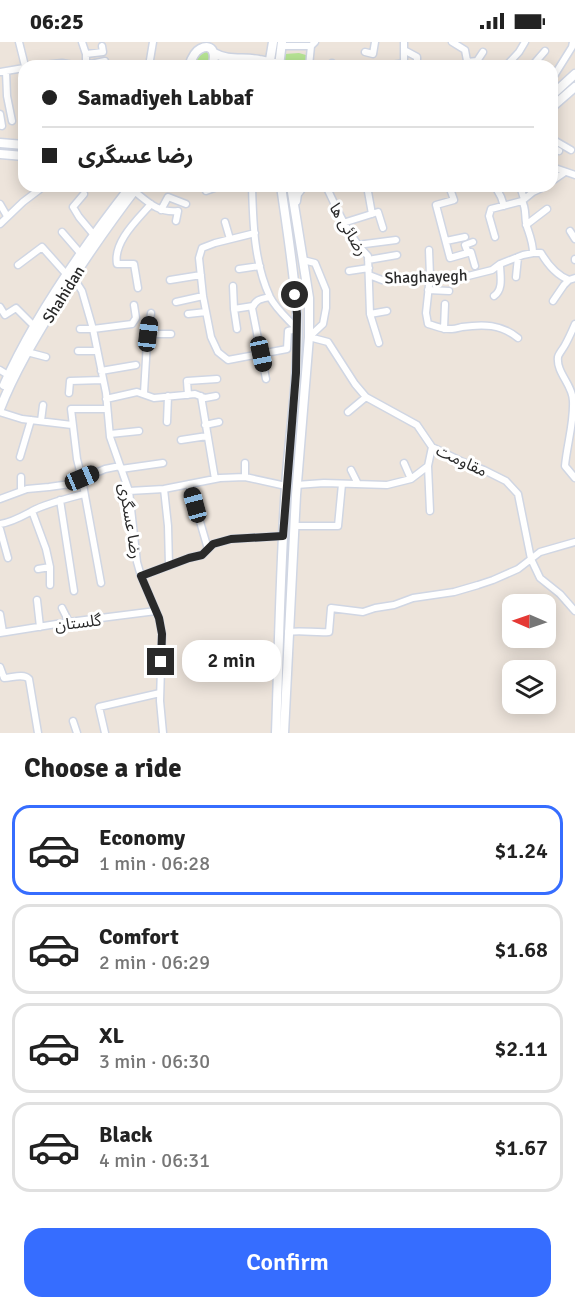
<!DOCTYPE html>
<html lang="en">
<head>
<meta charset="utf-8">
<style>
  body { margin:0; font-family:Signika,"Noto Sans Arabic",sans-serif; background:#f6f6f6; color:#222; height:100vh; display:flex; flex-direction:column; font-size:22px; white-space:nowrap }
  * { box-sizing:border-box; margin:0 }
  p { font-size:20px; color:#767676 }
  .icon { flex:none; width:33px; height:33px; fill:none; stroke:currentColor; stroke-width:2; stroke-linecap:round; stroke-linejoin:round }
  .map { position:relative; height:691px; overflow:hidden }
  .side { display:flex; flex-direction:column; background:#fff; flex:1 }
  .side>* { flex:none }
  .top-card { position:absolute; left:18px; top:18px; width:540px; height:132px; border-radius:18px; box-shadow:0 3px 15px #0003; display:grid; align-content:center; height:132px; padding:0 24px; background:#fff }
  .needle { width:39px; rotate:272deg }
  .tools { position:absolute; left:502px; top:552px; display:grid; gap:12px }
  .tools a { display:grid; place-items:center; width:54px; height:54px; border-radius:12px; background:#fff; box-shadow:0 3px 15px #0003; font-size:30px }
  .end { position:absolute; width:27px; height:27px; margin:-14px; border:8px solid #2a2a2a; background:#fff; box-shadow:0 0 0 3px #fff }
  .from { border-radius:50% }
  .bubble { position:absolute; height:42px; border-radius:18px; background:#fff; box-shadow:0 3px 15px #0003; font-size:20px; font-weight:600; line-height:42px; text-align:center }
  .car { position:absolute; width:18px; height:36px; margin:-18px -9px; border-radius:8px; box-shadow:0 0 4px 2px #0007; background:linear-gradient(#222 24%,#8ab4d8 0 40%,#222 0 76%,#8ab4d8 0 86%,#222 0) }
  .top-card b { display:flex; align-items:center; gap:21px; height:57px; font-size:22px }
  .top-card b+b { border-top:2px solid #e0e0e0 }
  .top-card i { width:15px; height:15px; background:#222 }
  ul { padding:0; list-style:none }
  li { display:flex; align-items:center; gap:18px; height:90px; margin:0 12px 9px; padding:0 12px; border:3px solid #e0e0e0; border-radius:18px }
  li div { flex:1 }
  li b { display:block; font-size:22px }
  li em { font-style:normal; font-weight:600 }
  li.current { border-color:#366dff }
  li>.icon { width:54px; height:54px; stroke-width:1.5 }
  h2 { padding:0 24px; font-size:27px; line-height:72px }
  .primary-button { display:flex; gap:12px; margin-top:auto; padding:12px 24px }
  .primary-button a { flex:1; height:69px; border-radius:18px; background:#366dff; color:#fff; font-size:24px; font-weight:600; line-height:69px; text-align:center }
  .status { display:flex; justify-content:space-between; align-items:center; height:42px; padding:0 30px; background:#fff; direction:ltr }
  .status svg { height:16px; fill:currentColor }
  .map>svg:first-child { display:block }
</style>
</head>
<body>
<div class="status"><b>06:25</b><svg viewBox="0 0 49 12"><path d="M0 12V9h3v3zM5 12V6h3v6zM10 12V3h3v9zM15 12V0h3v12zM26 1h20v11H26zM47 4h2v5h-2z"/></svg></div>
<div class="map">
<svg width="575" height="691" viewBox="0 0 575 691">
  <rect width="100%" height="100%" fill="#ede4db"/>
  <path fill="#b8e695" d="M 207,8 L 210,10 L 209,24 L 193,24 L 199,12 Z
    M 299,11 L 306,13 L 306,24 L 285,24 L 285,12 Z"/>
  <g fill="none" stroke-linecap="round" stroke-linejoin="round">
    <defs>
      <path id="minor" d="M 19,0 L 25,24
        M 82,0 L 86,12 L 86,24
        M 404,0 L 404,8 L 417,15 L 417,24
        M 452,0 L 465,8 L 468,24
        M 282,4 L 311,4
        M 365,10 L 373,12 L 375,0
        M 86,12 L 103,10 L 102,4
        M 467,20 L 477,19 L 483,10
        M 332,21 L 332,24
        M 86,23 L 105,19
        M 35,24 L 62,21 L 79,24
        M 120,24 L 123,23
        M 149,24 L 153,0
        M 309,24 L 311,4 L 315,0
        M 386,24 L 404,21 L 404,8
        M 506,24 L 519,10 L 525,0
        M 532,24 L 545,9
        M 6,29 L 7,54 L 12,79
        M 0,30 L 24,26
        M 552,37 L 572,5 L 573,0
        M 0,72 L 2,84
        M 552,97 L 571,108
        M 552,105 L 559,109
        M 552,125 L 575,133
        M 552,139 L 565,130
        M 252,144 C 253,180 254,221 270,255 C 276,267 288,277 297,287 L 288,289 L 287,307 L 228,318 L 218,310 L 211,295 L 203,254 L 199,216 L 202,206 L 215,201 L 255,191
        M 326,144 C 338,169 348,194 368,214 L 370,272 L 379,301
        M 367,144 L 372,172
        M 449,144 L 454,158 L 436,163 L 450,216 L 471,210 L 475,224
        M 495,144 L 501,155 L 504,164
        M 520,144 L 524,157
        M 134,149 C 149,161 158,171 178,169 L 176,179
        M 206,149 L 220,144
        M 84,152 L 73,165 L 79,175 L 94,193
        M 522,159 L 533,150 L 546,144
        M 0,162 L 7,174
        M 161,168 L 168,155 L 186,162
        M 225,180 L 230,197
        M 343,181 L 378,170 L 383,186
        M 0,182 L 23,160 L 44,144
        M 526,183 L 547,167
        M 570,189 L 575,197
        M 62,190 L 81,212
        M 495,195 L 489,174 L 491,167 L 522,159 C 527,167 524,176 527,185 C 530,194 533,201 533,211
        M 446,199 L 465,195
        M 357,203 L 396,198
        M 429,208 L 430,234 L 426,271 L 428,282 C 436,284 444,288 452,287 C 455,287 458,286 462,285 C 483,282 501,282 518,296
        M 468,211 L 465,203 L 473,200
        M 575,217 L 575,218
        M 303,218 L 315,221 L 326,248 L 326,266 L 323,282 L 309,295
        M 368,218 L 397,213
        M 18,223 L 42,205 L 67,233
        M 239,227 L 260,224
        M 349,229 L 369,226
        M 369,233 L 382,238 L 388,238 L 425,234 L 468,234 L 492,228 L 500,222 L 523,213 L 533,211 L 541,211 C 548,223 556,233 569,238 L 575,236
        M 73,235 L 82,249 L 93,287 L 106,351 L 110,395 L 129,449 L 137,520 L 141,534 L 159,576 L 162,592 L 160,659 L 163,691
        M 516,235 L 518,215
        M 170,238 L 201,233
        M 233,244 L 234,267 L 237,287
        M 138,246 L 134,222 L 117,222 C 113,200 137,178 151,162
        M 428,248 L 449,249
        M 494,254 C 504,247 500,233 500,222
        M 553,259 L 564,243 L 569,238
        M 176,260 L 203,254
        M 0,265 L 5,273 L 16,266 L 34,284
        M 234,267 L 253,264
        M 188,272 L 206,270
        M 370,272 L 387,269
        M 575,282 C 572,289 569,296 565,303 C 563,307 559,311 558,315 C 556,331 573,343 573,359 C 574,381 567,402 565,424 L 575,436
        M 80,287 L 93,287 L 132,282 L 136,276 L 134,263
        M 444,287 L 445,262
        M 148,292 L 171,292
        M 309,295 L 328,300 L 355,342 L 366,355 L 417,383 L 432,405 L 463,420 L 484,428 L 506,439 L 518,452 L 531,517 L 540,536 L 560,552 L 575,569
        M 78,309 L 97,309
        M 27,310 L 46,315
        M 0,328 L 8,333
        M 101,329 L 136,323
        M 266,337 L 252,266 C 256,257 261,257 270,255
        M 69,351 L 70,339 L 103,338
        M 144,351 L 147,300 L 151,271
        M 188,353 L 187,339 L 217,337
        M 201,354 L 215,437
        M 106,357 L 137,350 L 154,356 L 195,352 L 205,356 L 216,354
        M 0,370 L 22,377 L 72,383
        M 348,370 L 366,355
        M 41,379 L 43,363
        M 167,380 L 168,354
        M 205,383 L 219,380
        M 110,392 L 139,389
        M 181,398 L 207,394
        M 20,415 L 31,378
        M 404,421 L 411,437
        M 428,424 L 430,469
        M 121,427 L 163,421
        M 351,428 L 358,442
        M 21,435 L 21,449
        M 245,435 L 245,421
        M 189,442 L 208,507
        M 296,443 L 324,441 L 387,443 L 411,437 L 428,424 L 432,405
        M 164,447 L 168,484 L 169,524
        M 129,449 L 164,447 L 220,436 L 245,435 L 286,444
        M 0,457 L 27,447 L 49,445 L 70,442 L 105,427 L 120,424
        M 60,458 L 74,549
        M 32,469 L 46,507 L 50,525 L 50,543
        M 0,482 C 14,480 24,473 36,467 C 52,460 68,456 84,452
        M 294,484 L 338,484 L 342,442
        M 0,487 L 8,516
        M 38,527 L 50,525
        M 141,534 L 189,516 L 202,513 L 213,502 L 231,497 L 283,494
        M 101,541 L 82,437 L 77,417 L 71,367 L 107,367
        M 37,558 L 40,585
        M 62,566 L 69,580
        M 0,572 L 3,590
        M 288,590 C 302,588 315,591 329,590 L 331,566 L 363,570 L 375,566 L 394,563 L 413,556 L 454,550 L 478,543 L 493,538 L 518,527 L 540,510 L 575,500
        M 0,591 L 69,580 L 156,569
        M 0,625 L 4,636 C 12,636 23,631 29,637 L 38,691
        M 73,679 L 77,691
        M 105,691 L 99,665 L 160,651"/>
      <path id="secondary" d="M 214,11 C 228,19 244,15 259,18 C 266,19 272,21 279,21
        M 189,24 C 191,18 194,10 200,7 C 214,0 216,14 212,24
        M 224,24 L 244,24
        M 269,24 L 273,0
        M 279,24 L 282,0
        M 552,53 L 575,32
        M 552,65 L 575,45
        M 0,101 L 24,103
        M 0,112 L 24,114
        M 296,159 L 297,152 L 303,144
        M 4,343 C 35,273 84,204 131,144
        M 0,367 C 14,331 34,298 54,265 C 80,224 108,183 138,144
        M 276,691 C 279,609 280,526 286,444 C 290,387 300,329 297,271 C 294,229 287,186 281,144
        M 284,691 L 296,453 L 309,295 L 309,256 L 291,144"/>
    </defs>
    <use href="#minor" stroke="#d0d6e3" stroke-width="9"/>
    <use href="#secondary" stroke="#d0d6e3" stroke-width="11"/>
    <use href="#minor" stroke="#fff" stroke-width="6"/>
    <use href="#secondary" stroke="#fff" stroke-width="8"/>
  </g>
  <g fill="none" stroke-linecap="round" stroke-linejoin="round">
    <path stroke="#2a2a2a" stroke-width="8" d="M 161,620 L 162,592 L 159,576 L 141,534 L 189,516 L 202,513 L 213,502 L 231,497 L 283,494 L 296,331 L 297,272 L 295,253"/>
  </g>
  <g text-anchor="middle" stroke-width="6" stroke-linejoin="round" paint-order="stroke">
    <g font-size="16" fill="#2a2a2a" stroke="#fff">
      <text transform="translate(349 187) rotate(59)" y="6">رضائی ها</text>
      <text transform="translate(426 234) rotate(-2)" y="6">Shaghayegh</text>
      <text transform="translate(63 252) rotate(-58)" y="6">Shahidan</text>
      <text transform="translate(462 418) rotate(25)" y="6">مقاومت</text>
      <text transform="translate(131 479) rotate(81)" y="6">رضا عسگری</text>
      <text transform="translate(78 580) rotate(-7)" y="6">گلستان</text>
    </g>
  </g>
</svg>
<div class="tools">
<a><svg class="needle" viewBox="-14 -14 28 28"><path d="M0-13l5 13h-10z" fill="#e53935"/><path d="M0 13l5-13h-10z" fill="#767676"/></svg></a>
<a><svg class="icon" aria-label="layers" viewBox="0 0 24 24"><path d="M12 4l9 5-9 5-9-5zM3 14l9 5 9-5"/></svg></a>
</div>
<i class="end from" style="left:295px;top:253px"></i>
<i class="end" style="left:161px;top:620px"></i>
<div class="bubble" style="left:182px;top:598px;width:99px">2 min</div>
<i class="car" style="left:148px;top:292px;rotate:7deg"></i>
<i class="car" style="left:261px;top:312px;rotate:168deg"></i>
<i class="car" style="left:82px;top:436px;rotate:67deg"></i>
<i class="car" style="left:195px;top:463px;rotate:345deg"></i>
<div class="top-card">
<b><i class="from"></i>Samadiyeh Labbaf</b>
<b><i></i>رضا عسگری</b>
</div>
</div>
<section class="side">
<h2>Choose a ride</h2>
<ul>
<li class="current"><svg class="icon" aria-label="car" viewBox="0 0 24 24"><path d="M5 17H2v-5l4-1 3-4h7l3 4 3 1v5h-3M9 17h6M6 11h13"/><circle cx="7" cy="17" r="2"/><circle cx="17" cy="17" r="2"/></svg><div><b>Economy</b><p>1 min · 06:28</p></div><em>$1.24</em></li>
<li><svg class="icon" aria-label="car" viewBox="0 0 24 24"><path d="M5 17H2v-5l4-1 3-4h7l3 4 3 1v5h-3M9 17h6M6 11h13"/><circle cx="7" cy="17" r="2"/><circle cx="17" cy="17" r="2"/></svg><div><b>Comfort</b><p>2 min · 06:29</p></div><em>$1.68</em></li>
<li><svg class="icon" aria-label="car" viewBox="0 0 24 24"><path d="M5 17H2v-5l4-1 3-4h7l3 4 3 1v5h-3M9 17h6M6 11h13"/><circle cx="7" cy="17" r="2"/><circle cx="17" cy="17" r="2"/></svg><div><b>XL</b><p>3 min · 06:30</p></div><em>$2.11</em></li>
<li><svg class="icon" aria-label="car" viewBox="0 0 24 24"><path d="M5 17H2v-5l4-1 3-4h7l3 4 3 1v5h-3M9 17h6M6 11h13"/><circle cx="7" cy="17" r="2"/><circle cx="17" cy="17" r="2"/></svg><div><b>Black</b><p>4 min · 06:31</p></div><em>$1.67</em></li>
</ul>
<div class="primary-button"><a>Confirm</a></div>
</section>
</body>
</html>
